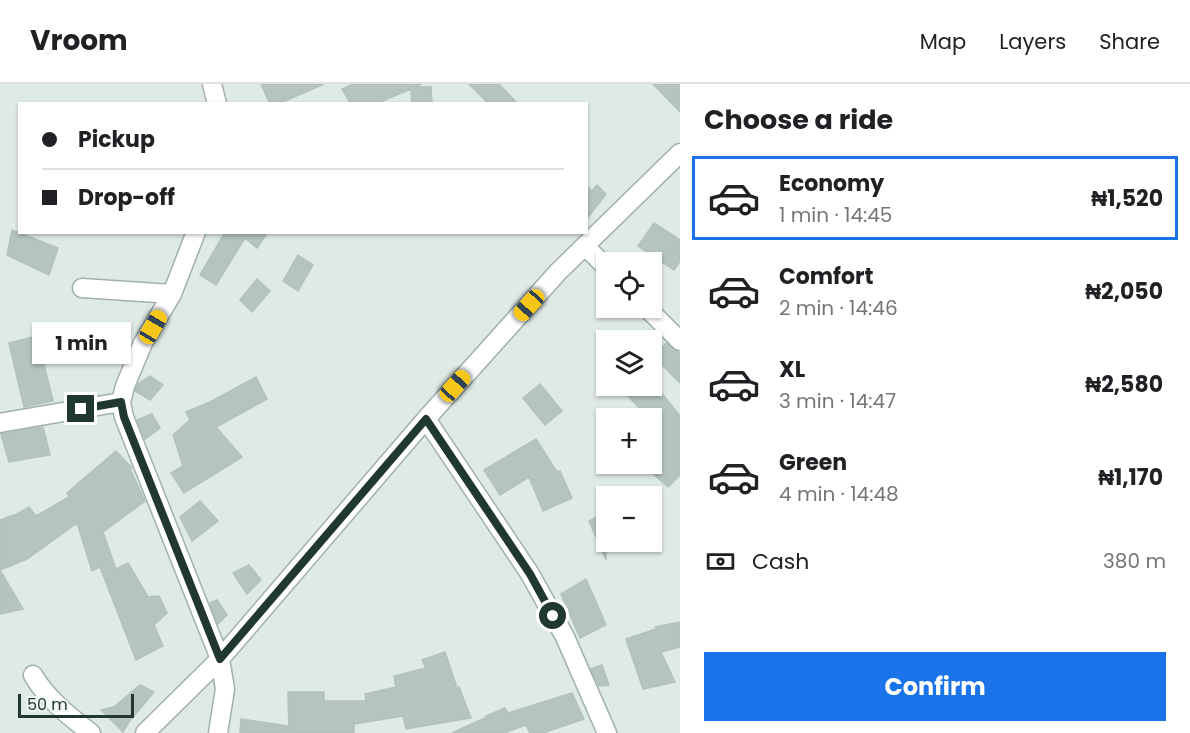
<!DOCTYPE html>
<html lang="en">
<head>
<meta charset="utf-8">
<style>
  body { margin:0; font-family:Poppins,sans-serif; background:#f6f6f6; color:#202124; height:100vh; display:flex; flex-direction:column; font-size:22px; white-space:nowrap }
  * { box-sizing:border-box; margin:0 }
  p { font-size:20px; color:#757577 }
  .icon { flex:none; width:33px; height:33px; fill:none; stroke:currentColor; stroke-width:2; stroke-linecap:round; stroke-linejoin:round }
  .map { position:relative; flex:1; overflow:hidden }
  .drawer { display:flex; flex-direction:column; background:#fff; width:510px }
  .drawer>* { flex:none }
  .banner { position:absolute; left:18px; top:18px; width:570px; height:132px; border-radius:0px; box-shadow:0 2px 4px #0004; display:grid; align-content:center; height:132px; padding:0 24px; background:#fff }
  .fabs { position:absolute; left:596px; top:168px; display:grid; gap:12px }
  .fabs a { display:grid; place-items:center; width:66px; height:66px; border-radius:0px; background:#fff; box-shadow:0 2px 4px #0004; font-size:30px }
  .scale { position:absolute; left:18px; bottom:15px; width:116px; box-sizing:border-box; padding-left:6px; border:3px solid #213832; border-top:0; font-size:16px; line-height:21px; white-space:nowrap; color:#213832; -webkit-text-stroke:4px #eff6f3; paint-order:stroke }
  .end { position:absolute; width:27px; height:27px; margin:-14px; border:8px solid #213832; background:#fff; box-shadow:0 0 0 3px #fff }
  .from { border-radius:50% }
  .bubble { position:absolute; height:42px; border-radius:0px; background:#fff; box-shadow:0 2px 4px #0004; font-size:20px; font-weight:700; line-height:42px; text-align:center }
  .car { position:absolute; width:18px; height:36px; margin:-18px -9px; border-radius:8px; box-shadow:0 0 4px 2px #0007; background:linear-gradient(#f5c518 24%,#345 0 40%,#f5c518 0 76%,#345 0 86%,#f5c518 0) }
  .banner b { display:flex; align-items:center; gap:21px; height:57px; font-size:22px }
  .banner b+b { border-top:2px solid #e0e0e0 }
  .banner i { width:15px; height:15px; background:#202124 }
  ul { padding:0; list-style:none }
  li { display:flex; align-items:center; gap:18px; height:84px; margin:0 12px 9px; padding:0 12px; border:3px solid transparent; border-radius:0px }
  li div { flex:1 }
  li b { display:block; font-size:22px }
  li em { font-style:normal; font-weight:700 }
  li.active { border-color:#1a73e8 }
  li>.icon { width:54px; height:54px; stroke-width:1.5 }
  h2 { padding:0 24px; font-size:27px; line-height:72px }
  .pay { display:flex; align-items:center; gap:15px; height:66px; padding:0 24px; font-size:22px }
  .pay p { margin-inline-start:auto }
  .cta { display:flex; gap:12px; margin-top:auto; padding:12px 24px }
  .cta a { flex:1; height:69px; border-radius:0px; background:#1a73e8; color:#fff; font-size:24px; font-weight:700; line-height:69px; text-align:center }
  header { display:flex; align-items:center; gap:36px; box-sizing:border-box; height:84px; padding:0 30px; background:#fff; border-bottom:2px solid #e0e0e0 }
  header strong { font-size:28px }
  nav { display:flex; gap:33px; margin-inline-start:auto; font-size:21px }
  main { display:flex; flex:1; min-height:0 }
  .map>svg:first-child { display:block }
</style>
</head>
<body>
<header>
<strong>Vroom</strong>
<nav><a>Map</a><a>Layers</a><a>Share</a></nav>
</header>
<main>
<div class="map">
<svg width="680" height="649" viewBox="0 0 680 649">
  <rect width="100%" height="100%" fill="#dfe9e5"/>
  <path fill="#b5c4be" stroke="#b2c2bc" stroke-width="1.5" d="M 261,0 L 324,0 L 278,20 L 270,20 Z
    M 353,0 L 422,0 L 414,3 L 431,3 L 432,20 L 412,20 L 411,5 L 375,20 L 351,20 L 342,5 Z
    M 469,0 L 499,0 L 518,20 L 489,20 Z
    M 653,0 L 680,0 L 680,28 Z
    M 586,101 L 592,107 L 597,101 L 606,110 L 586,136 Z
    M 654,139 L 680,156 L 680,177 L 674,186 L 638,162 Z
    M 12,146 L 58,164 L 49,191 L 7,171 Z
    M 225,148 L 268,148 L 257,164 L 245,154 L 216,201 L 200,191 Z
    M 298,171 L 313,181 L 298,207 L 283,197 Z
    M 257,195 L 270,207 L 252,228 L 240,216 Z
    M 37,252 L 53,317 L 24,323 L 9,259 Z
    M 666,259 L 673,265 L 680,270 L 680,299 L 654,273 Z
    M 150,292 L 163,301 L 150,316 L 135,307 L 138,300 Z
    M 256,293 L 267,315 L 216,343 L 242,373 L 184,409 L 171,389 L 183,382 L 173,351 L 190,336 L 186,328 L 210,318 Z
    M 540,300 L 562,327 L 545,341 L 523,314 Z
    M 618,302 L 656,302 L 680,332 L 680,391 L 668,403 L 651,388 L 651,342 L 654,339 Z
    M 152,330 L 160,344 L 145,355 L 137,336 Z
    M 43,343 L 50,371 L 9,378 L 1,350 Z
    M 536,355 L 557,388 L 560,387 L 572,414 L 543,427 L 529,393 L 500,411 L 484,386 Z
    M 116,367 L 132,384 L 130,385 L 145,417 L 103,448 L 116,485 L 128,479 L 148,513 L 159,512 L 167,529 L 154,541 L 163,562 L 136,576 L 100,483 L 92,487 L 77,439 L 27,475 L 0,486 L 23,525 L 0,530 L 0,436 L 17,430 L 29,423 L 36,432 L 69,413 L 67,409 Z
    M 200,417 L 218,437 L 192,457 L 180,433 Z
    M 606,428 L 606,476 L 589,437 Z
    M 249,481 L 261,496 L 247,510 L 233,489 Z
    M 586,495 L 606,541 L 580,554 L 561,510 Z
    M 217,516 L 227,531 L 218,540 L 210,519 Z
    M 680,538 L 680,563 L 661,568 L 675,598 L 643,605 L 626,555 L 656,545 L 655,543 Z
    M 445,568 L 457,604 L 459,603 L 471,634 L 406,645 L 403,632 L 354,640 L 354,649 L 289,649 L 288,608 L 324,608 L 324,617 L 366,617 L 365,610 L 396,603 L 394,592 L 426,584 L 422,576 Z
    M 602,581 L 609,601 L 599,602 L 591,585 Z
    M 140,601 L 154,608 L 129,638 L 123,648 L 101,626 L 114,623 Z
    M 572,609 L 584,635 L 543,649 L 530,649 L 526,641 L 504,649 L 452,649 L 487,633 L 486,632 L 505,624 L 508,629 Z
    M 241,635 L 288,642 L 288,649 L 240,649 Z"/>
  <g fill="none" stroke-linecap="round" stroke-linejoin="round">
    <defs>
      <path id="minor" d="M 212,0 L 217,20
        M 196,148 L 172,210 L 143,259 L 125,302 L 121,318 L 124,333 L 220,575 L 225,605 L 218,649
        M 585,162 L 606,183
        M 82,204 L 172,210
        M 647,224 L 680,257
        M 426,335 L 530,490 L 565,553 L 607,649
        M 0,339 L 121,318
        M 33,591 C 46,614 70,633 91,649
        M 145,649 L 220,575 L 426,335 L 558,188 L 680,69"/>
    </defs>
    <use href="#minor" stroke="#a2b0ac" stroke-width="21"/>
    <use href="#minor" stroke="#fff" stroke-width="18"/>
  </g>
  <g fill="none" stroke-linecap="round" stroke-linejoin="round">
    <path stroke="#213832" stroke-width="8" d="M 81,325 L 121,318 L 124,333 L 220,575 L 426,335 L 530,490 L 553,532"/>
  </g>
</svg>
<div class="fabs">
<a><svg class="icon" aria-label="locate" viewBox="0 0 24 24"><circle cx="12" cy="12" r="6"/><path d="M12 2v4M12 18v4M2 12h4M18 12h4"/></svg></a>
<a><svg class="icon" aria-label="layers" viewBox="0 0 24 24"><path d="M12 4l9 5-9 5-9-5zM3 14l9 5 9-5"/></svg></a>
<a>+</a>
<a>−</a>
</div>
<div class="scale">50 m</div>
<i class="end from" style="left:553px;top:532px"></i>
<i class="end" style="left:81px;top:325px"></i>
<div class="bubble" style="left:32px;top:238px;width:99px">1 min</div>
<i class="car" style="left:529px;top:221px;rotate:222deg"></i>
<i class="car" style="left:153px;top:243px;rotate:30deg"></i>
<i class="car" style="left:455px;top:302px;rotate:42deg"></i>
<div class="banner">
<b><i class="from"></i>Pickup</b>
<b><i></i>Drop-off</b>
</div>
</div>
<section class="drawer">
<h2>Choose a ride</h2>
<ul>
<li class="active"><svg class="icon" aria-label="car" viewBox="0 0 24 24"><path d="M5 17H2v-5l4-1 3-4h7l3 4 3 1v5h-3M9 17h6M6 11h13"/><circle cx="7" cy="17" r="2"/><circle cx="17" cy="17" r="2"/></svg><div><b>Economy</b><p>1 min · 14:45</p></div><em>₦1,520</em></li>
<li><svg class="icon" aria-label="car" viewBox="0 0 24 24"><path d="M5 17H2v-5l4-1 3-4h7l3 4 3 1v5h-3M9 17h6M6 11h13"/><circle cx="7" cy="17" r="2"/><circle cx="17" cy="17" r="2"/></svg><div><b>Comfort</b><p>2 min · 14:46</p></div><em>₦2,050</em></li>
<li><svg class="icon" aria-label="car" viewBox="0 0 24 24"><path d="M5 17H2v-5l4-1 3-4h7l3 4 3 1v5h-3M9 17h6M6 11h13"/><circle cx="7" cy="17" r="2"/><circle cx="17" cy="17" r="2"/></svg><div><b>XL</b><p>3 min · 14:47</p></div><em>₦2,580</em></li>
<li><svg class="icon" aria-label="car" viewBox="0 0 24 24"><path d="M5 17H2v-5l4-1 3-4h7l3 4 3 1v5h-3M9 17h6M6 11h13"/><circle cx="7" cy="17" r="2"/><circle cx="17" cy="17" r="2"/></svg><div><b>Green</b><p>4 min · 14:48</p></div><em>₦1,170</em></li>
</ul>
<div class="pay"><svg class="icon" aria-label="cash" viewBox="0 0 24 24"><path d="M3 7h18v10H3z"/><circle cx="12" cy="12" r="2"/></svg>Cash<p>380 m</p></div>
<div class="cta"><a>Confirm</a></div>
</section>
</main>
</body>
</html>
